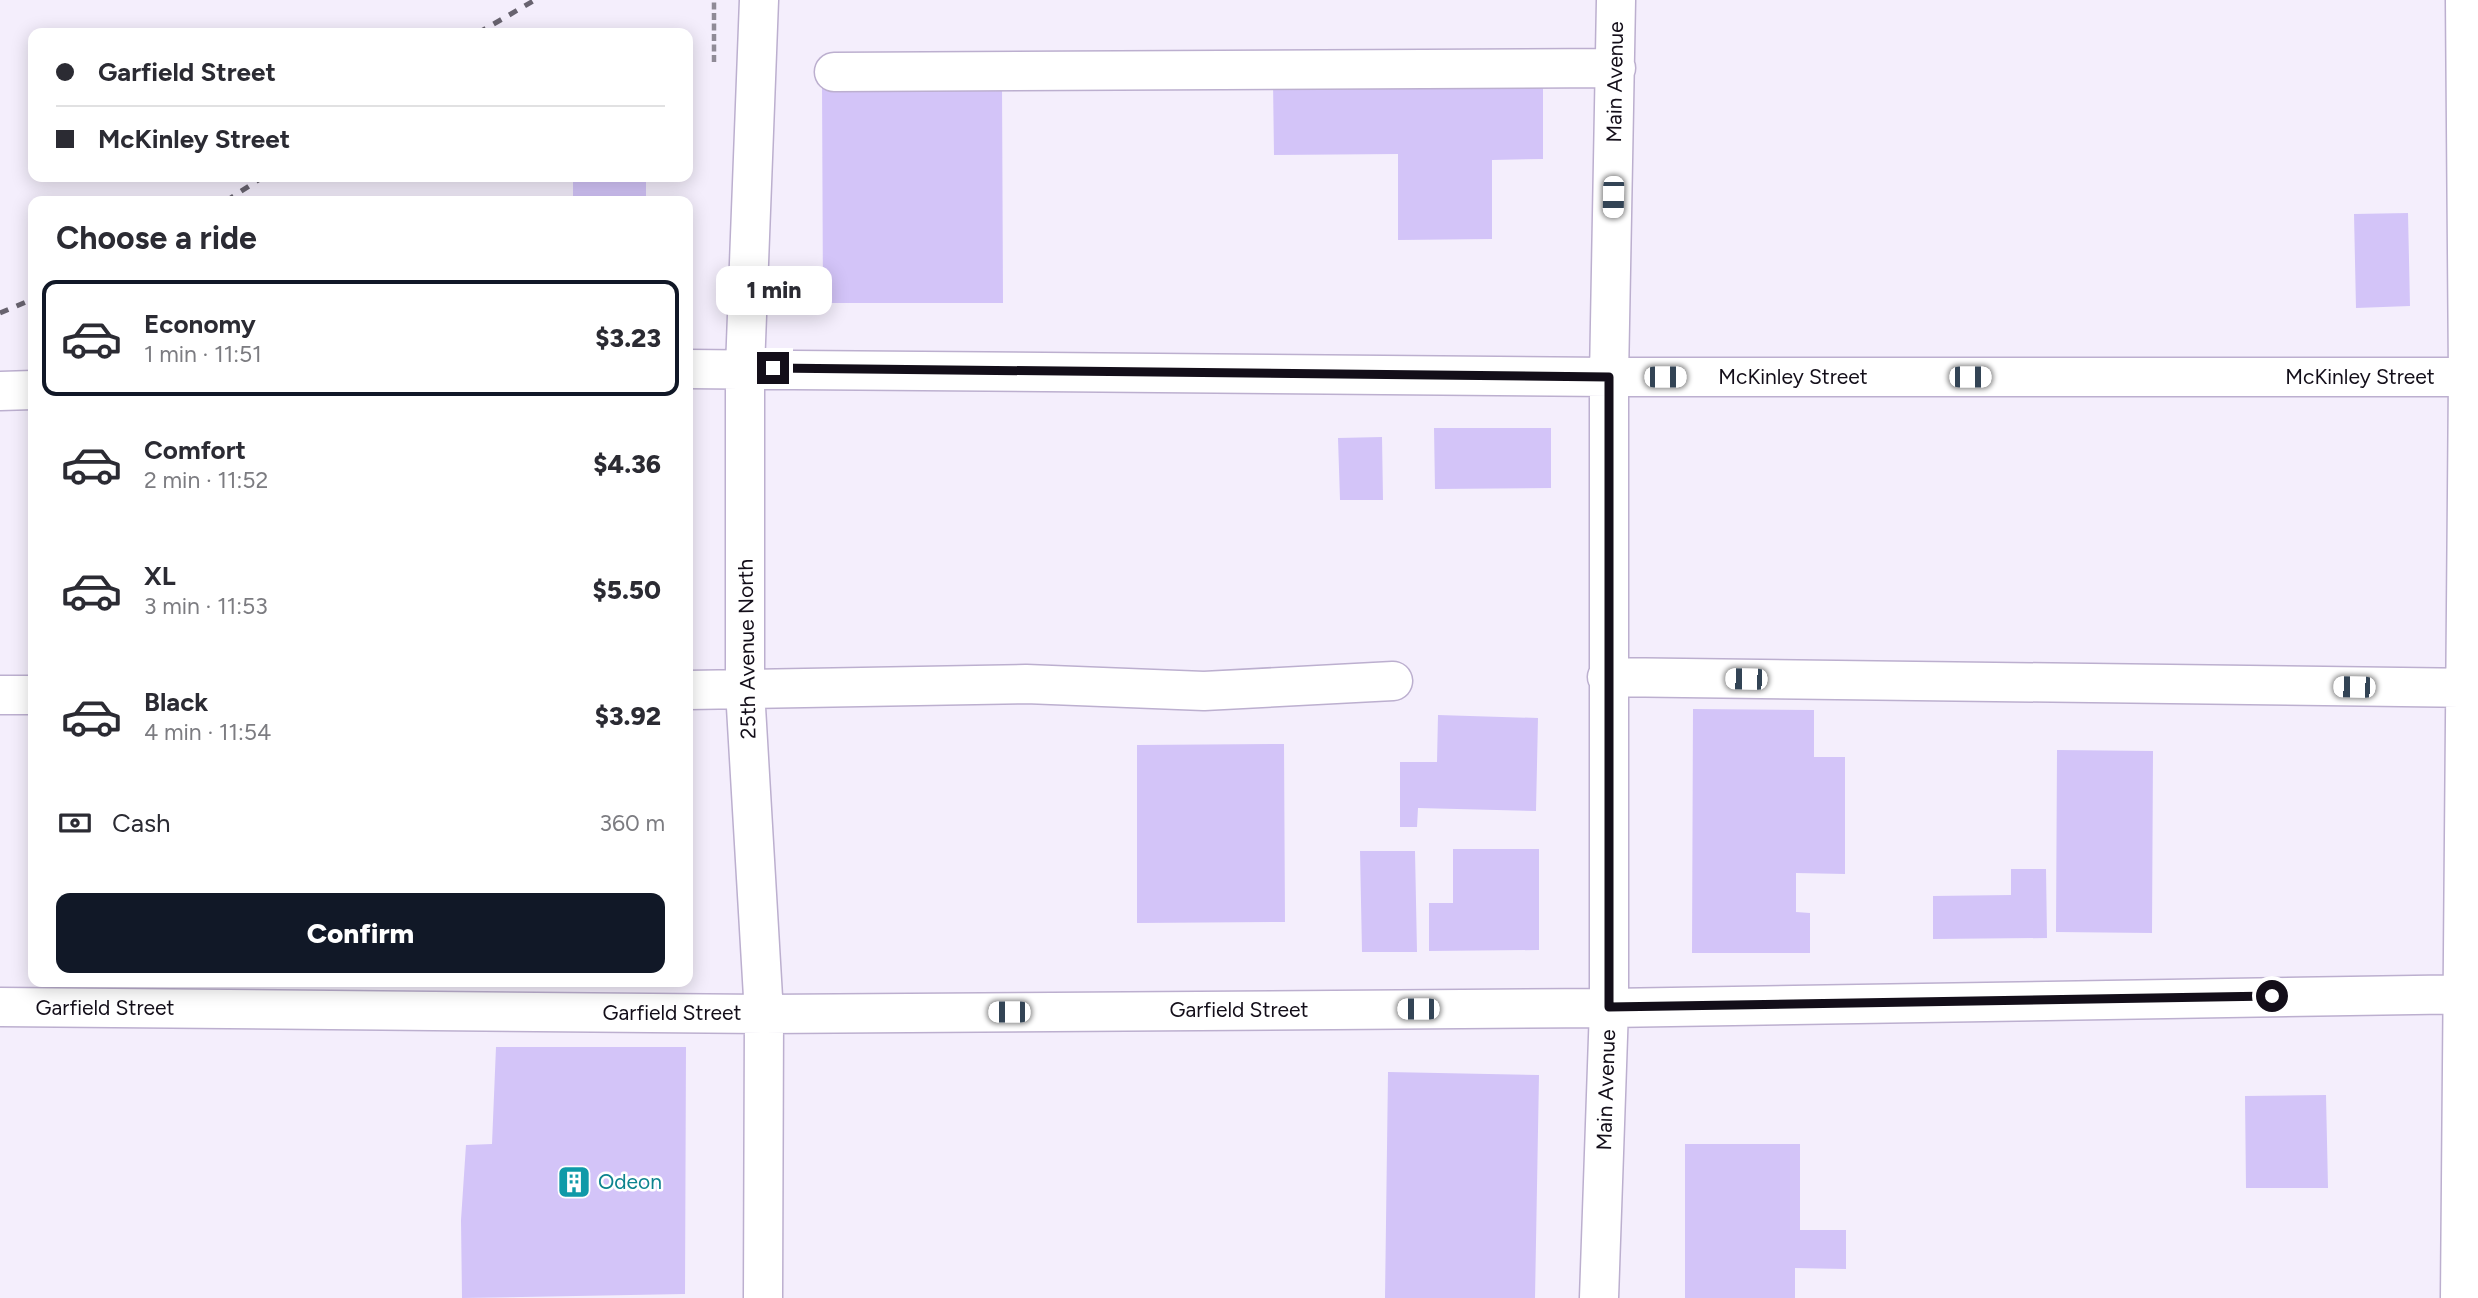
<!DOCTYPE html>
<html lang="en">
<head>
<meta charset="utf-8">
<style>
  body { margin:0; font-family:Figtree,sans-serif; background:#f7f7f7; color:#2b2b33; height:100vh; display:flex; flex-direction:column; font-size:26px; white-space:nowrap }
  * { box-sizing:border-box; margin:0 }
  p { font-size:23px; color:#7c7c81 }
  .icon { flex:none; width:38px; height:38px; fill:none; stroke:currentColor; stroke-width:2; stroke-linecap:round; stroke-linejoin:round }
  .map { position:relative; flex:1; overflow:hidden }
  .panel { position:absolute; left:28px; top:196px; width:665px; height:791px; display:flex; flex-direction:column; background:#fff; border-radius:14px; box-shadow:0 4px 18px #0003 }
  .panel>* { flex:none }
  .guide { position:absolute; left:28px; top:28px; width:665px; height:154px; border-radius:14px; box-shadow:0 4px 18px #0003; display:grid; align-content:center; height:154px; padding:0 28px; background:#fff }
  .end { position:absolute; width:32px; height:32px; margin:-16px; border:9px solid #130e19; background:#fff; box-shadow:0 0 0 4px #fff }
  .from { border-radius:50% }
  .bubble { position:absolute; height:49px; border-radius:14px; background:#fff; box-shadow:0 4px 18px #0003; font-size:23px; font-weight:800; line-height:49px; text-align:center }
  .car { position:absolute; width:21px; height:42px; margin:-21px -10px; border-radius:9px; box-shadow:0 0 5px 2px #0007; background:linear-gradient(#fff 24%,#345 0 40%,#fff 0 76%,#345 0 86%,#fff 0) }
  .guide b { display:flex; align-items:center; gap:24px; height:66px; font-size:26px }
  .guide b+b { border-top:2px solid #e1e1e2 }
  .guide i { width:18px; height:18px; background:#2b2b33 }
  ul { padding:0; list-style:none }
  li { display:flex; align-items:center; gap:21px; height:116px; margin:0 14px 10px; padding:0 14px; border:4px solid transparent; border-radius:14px }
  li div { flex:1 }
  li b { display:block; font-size:26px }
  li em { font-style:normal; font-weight:800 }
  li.current { border-color:#111827 }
  li>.icon { width:63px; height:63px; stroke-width:1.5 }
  h2 { padding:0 28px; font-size:32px; line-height:84px }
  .pay { display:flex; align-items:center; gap:18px; height:77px; padding:0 28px; font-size:26px }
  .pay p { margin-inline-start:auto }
  .button { display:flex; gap:14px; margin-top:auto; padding:14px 28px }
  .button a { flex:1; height:80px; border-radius:14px; background:#111827; color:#fff; font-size:28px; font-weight:800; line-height:80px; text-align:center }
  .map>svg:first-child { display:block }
</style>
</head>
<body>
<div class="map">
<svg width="2478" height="1298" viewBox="0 0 2478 1298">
  <rect width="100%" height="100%" fill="#f4eefc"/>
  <path fill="#d3c4f8" d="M 1543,81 L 1543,159 L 1492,160 L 1492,239 L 1398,240 L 1398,154 L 1274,155 L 1273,82 Z
    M 1002,83 L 1003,303 L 823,303 L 822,84 Z
    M 573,177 L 646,177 L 646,201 L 573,201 Z
    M 2408,213 L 2410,306 L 2356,308 L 2354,214 Z
    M 1434,428 L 1551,428 L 1551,488 L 1435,489 Z
    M 1382,437 L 1383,500 L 1340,500 L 1338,438 Z
    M 1693,709 L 1814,710 L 1814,757 L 1845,757 L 1845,874 L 1796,873 L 1796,912 L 1810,913 L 1810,953 L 1692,953 Z
    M 1438,715 L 1538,718 L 1536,811 L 1418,808 L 1417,827 L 1400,827 L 1400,762 L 1437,762 Z
    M 1284,744 L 1285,922 L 1137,923 L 1137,745 Z
    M 2057,750 L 2153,751 L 2152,933 L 2056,932 Z
    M 1453,849 L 1539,849 L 1539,950 L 1429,951 L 1429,903 L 1453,903 Z
    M 1360,851 L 1415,851 L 1417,952 L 1362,952 Z
    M 2011,869 L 2046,869 L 2047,938 L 1933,939 L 1933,896 L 2011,895 Z
    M 496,1047 L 686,1047 L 685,1294 L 462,1298 L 461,1220 L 466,1145 L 492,1144 Z
    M 1388,1072 L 1539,1075 L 1535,1298 L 1385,1298 Z
    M 2326,1095 L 2328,1188 L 2246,1188 L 2245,1096 Z
    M 1685,1144 L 1800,1144 L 1800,1230 L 1846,1230 L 1846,1269 L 1795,1268 L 1795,1298 L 1685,1298 Z"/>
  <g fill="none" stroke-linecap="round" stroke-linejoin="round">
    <defs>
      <path id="minor" d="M 759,0 L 745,368 L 745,690 L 764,1014 L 763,1298
        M 834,72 L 1616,68
        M 688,369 L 1609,377 L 2478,377
        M 0,391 L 33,390
        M 1607,677 L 2478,688
        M 688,690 L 1026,684 L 1204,691 L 1393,681
        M 0,695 L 33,695
        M 0,1007 L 764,1014 L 1609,1008 L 2478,994
        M 1599,1298 L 1609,1008 L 1609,377 L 1616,0
        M 2460,1298 L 2468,377 L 2465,0"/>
    </defs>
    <use href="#minor" stroke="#bcafcf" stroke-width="41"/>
    <path stroke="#8f8a96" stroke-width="4.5" stroke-dasharray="7 3.5" stroke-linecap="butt" d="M 714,62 L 714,0"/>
    <use href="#minor" stroke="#fff" stroke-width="38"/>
    <path stroke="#68636f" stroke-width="5" stroke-dasharray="9 9" stroke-linecap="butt" d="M 478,33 L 535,0
      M 226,201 L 263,177
      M 0,313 L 33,299"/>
  </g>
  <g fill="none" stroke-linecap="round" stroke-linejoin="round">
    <path stroke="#130e19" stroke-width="9" d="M 773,368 L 1609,377 L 1609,1007 L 2272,996"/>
  </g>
  <defs>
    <symbol id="building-square" viewBox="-11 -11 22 22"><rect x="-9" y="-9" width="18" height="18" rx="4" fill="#0f9aa8" stroke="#fff"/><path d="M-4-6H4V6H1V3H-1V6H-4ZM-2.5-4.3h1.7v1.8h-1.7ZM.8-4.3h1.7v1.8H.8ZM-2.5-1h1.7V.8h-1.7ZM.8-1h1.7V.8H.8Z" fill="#fff"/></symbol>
  </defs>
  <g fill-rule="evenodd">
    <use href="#building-square" x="555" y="1163" width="38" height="38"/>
  </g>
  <g text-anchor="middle" stroke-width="5" stroke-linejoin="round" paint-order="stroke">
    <g font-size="21" fill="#130e19" stroke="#fff">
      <text transform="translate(1615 82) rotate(-89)" y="7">Main Avenue</text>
      <text x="1793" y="384">McKinley Street</text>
      <text x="2360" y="384">McKinley Street</text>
      <text transform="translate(747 649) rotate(-91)" y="7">25th Avenue North</text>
      <text x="105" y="1015">Garfield Street</text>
      <text x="1239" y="1017">Garfield Street</text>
      <text x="672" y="1020">Garfield Street</text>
      <text transform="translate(1606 1090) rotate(-88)" y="7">Main Avenue</text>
    </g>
    <g font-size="21" fill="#0d838f" stroke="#fff" text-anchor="start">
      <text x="598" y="1189">Odeon</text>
    </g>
  </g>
</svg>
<i class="end from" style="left:2272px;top:996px"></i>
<i class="end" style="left:773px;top:368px"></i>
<div class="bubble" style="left:716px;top:266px;width:116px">1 min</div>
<i class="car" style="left:1613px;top:197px;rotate:181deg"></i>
<i class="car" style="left:1665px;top:377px;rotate:90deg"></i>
<i class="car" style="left:1970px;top:377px;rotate:90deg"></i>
<i class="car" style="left:1746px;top:679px;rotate:271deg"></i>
<i class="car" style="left:2354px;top:687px;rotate:271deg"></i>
<i class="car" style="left:1418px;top:1009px;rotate:270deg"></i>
<i class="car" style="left:1009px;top:1012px;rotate:270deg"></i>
<div class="guide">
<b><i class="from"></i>Garfield Street</b>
<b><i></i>McKinley Street</b>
</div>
<section class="panel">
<h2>Choose a ride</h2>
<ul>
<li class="current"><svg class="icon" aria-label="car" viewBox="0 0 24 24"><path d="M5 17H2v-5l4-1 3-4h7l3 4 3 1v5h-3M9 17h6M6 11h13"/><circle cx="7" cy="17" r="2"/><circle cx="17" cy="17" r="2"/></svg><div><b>Economy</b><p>1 min · 11:51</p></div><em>$3.23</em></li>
<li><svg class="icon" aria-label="car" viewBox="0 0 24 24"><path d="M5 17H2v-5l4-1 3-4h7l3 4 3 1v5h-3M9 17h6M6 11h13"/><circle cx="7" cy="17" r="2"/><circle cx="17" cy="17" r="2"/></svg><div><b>Comfort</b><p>2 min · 11:52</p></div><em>$4.36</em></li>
<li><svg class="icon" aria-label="car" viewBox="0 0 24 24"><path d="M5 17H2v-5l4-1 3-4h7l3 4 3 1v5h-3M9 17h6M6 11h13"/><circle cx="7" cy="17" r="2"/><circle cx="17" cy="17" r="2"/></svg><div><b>XL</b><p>3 min · 11:53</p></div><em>$5.50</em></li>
<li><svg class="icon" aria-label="car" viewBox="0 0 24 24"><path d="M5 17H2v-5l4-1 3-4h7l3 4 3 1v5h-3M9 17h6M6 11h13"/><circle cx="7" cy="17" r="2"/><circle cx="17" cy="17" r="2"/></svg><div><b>Black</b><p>4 min · 11:54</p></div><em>$3.92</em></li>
</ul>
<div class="pay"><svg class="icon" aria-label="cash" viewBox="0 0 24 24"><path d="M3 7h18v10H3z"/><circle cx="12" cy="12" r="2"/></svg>Cash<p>360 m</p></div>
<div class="button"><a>Confirm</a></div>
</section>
</div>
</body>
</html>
